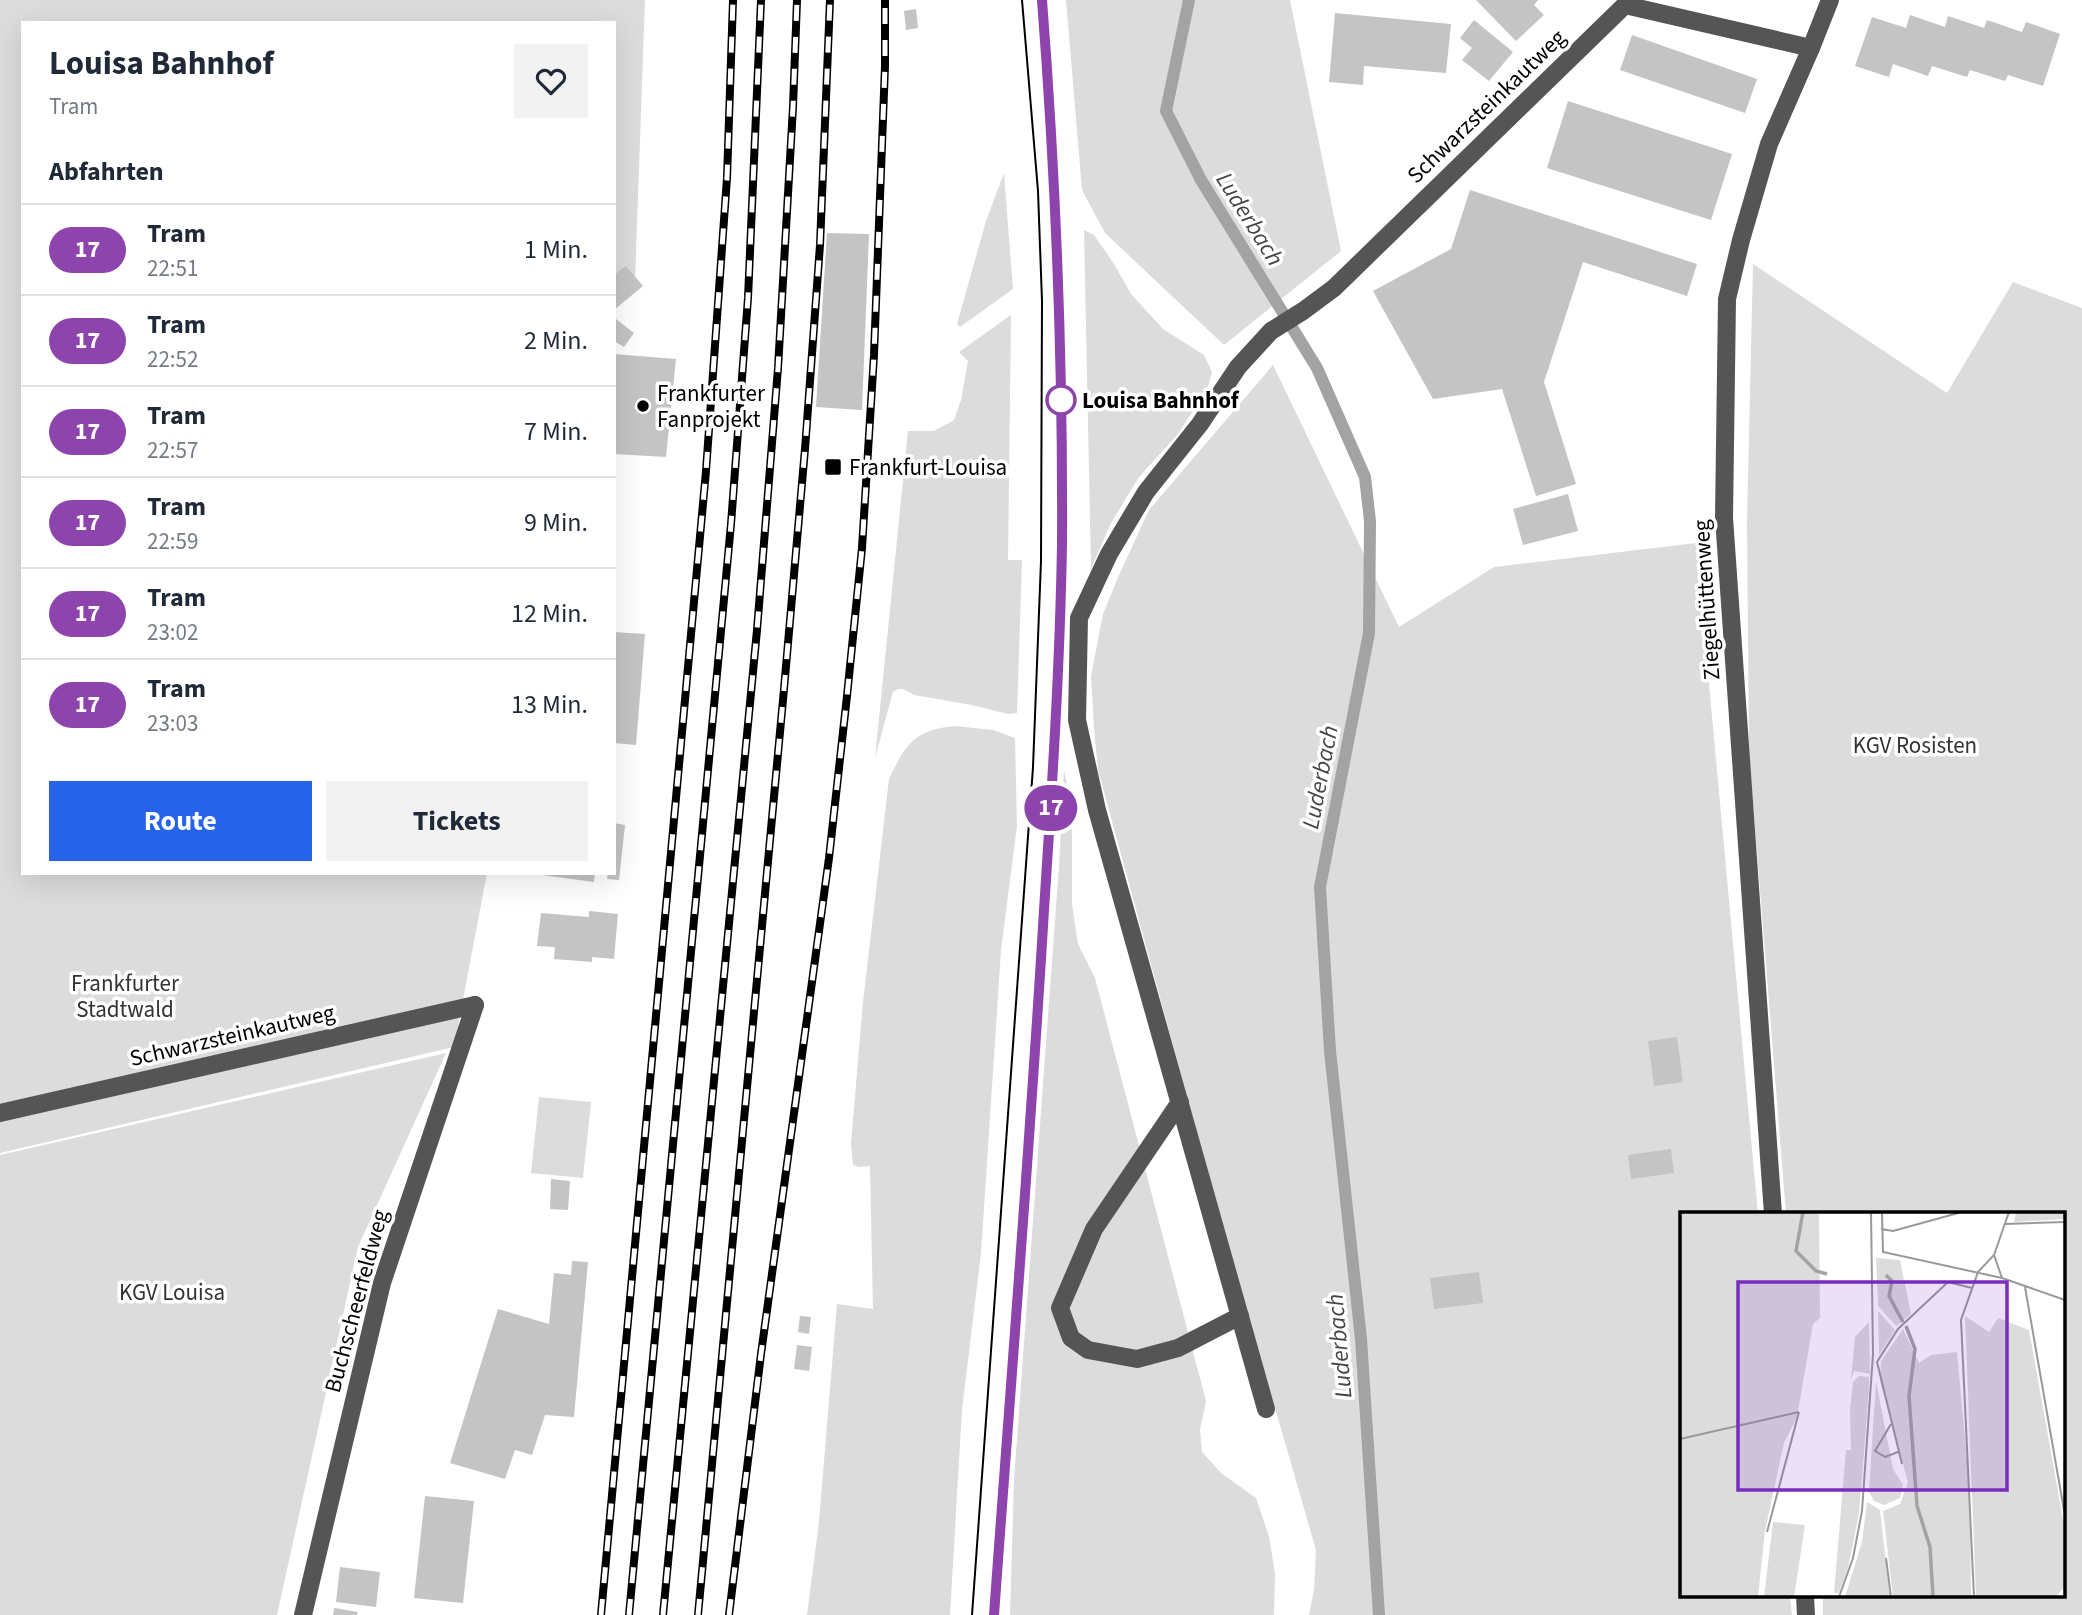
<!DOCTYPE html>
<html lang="de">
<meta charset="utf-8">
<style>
body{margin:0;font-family:"Source Sans 3",sans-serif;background:#f2f2f3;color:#1f2937;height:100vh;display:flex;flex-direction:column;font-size:26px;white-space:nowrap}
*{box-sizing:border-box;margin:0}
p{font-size:23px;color:#747a83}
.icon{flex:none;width:38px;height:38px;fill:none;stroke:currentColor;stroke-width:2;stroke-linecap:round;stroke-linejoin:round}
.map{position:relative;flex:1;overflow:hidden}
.sheet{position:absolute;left:21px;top:21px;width:595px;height:854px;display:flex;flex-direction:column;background:#fff;border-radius:0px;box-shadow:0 7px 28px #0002}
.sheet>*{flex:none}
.badge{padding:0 14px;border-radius:23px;font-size:24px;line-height:46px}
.map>.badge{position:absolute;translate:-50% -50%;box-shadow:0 0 0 4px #fff}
h2{padding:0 28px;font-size:26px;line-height:63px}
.round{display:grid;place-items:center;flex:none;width:74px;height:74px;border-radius:0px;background:#f2f2f3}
.overview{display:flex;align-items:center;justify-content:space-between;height:119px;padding:0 28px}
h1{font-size:33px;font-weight:700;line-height:52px}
.action{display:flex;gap:14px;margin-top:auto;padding:14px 28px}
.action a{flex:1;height:80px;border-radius:0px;background:#2563eb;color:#fff;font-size:28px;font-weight:700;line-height:80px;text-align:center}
.action a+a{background:#f2f2f3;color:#1f2937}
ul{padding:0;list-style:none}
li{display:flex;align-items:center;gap:21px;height:91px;padding:0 28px;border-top:2px solid #e0e1e3}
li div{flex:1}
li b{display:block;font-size:26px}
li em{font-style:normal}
li .badge{min-width:77px;font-weight:700;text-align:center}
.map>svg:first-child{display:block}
</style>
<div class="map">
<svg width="2082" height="1615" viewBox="0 0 2082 1615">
<rect width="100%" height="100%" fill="#fff"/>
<g fill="#dcdcdc">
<polygon points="0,0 645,0 635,280 614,298 614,23 23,23 23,873 487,873 454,1047 0,1153"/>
<polygon points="1066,0 1290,0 1341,251 1224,345 1105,233 1082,190"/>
<polygon points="1004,173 1013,289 960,327 957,324 986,221"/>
<polygon points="1084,230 1094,235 1114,264 1131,294 1163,329 1204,355 1212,372 1207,390 1178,434 1139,477 1111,523 1091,569"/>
<polygon points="1753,264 1947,393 2013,282 2082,308 2082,1615 1823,1615 1823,1596 2063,1596 2063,1214 1786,1214 1749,753 1747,522"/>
<polygon points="1011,315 1008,560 1022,560 1017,713 1008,714 972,705 914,695 903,689 898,689 893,692 875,758 908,431 934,431 954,420 961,400 968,361 959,352"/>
<polygon points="1273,365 1399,627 1494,567 1696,543 1758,1214 1681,1214 1681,1596 1790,1596 1792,1615 1309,1615 1314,1589 1316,1550 1216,1203 1098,770 1094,729 1091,676 1103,614 1119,575 1149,510"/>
<path d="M 955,726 L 993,730 L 1015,738 L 1017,826 L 1001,950 L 981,1253 L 962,1410 L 950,1615 L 807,1615 L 819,1522 L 837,1304 L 873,1309 L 870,1166 L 859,1167 L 853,1165 L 851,1143 L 863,1002 L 889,779 C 906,744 914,730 955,726 Z"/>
<polygon points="1064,770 1072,809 1072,904 1078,944 1095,978 1206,1401 1200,1430 1202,1452 1221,1473 1256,1498 1269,1536 1275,1574 1274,1615 1010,1615 1014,1480 1059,866"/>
<polygon points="446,1053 358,1247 277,1615 0,1615 0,1155"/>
<polygon points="539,1097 591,1102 583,1178 531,1173"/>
</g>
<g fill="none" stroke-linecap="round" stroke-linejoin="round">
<polyline stroke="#a3a3a3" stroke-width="12" points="1189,0 1166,111 1201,180 1317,368 1365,477 1370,521 1369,633 1320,887 1330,1051 1361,1339 1379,1615"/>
</g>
<g fill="#c4c4c4">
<polygon points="1476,0 1538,0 1534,5 1544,15 1516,41"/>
<polygon points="916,9 918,28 906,30 904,11"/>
<polygon points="1335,13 1451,24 1446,73 1364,66 1363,85 1329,82"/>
<polygon points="1910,15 1945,27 1948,16 1984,28 1987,20 2022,32 2026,22 2060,34 2043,86 2008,75 2005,81 1970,70 1967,77 1932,66 1928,76 1893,64 1889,77 1855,66 1872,17 1906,28"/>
<polygon points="1474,20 1513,52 1489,81 1462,60 1472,48 1460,38"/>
<polygon points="1632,35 1757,79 1745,113 1620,70"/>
<polygon points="1568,101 1732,154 1711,220 1547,168"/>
<polygon points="1470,190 1697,264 1687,296 1583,262 1544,382 1576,484 1536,496 1502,389 1433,399 1373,291 1451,249"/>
<polygon points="827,233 869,234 862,410 816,407"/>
<polygon points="626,266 643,286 614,310 614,275"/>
<polygon points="616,319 634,333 624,347 614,341"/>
<polygon points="614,354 676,359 666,457 614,454"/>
<polygon points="1568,494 1578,531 1523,545 1513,509"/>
<polygon points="614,632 645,634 636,745 614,743"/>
<polygon points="614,823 625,825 619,880 607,879 608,873 614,873"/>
<polygon points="542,873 595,873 594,882 542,875"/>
<polygon points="589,911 618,914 614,959 592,957 592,962 554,959 555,947 537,946 541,913 589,917"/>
<polygon points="1677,1037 1683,1082 1654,1086 1648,1041"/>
<polygon points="1671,1149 1674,1173 1631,1179 1628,1155"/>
<polygon points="551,1179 570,1181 568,1210 550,1209"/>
<polygon points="572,1261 588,1262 574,1417 545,1415 532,1455 515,1450 505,1479 450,1463 498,1309 549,1324 554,1273 571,1275"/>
<polygon points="1479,1272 1483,1303 1434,1309 1430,1278"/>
<polygon points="800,1316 811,1317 809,1334 798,1332"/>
<polygon points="797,1345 812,1347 809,1371 794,1369"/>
<polygon points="425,1496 474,1501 463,1603 414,1598"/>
<polygon points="340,1567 380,1572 376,1607 336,1602"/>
<polygon points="334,1608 358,1612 357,1615 333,1615"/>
</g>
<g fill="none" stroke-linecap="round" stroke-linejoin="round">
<g stroke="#555" stroke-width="18">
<polyline points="1180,1102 1094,1229 1060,1308 1071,1338 1088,1350 1137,1359 1178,1348 1240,1316"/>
<polyline points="0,1113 475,1005"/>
<polyline points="1773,1214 1724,518 1727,299 1741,240 1769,144 1811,48 1830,0"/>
<polyline points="1266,1409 1097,810 1077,720 1079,618 1109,554 1146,492 1200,424 1238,367 1271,331 1303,311 1334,288 1625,5 1811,48"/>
<polyline points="1805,1596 1806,1615"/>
<polyline points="303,1615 382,1283 475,1005"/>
</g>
<g stroke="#000" stroke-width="2">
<polyline points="972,1615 1033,767 1041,561 1042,301 1038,191 1022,0"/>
<path d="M 994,1615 C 1010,1385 1029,1156 1043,926 C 1051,799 1060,672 1062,544 C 1064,362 1055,181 1042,0"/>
</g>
<g stroke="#000" stroke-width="8">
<g id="rail">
<polyline points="601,1615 706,471 727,178 733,0"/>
<polyline points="629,1615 731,524 748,298 761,0"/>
<polyline points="663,1615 757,630 778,368 793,107 797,0"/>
<polyline points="698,1615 784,689 805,449 820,245 830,0"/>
<polyline points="729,1615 761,1354 829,858 847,696 862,548 874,355 885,66 885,0"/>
</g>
</g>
<use href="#rail" stroke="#fff" stroke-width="5" stroke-dasharray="16" stroke-linecap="butt"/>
</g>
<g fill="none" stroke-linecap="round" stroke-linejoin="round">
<g stroke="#fff" stroke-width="16">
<path id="line" d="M 994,1615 C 1011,1380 1030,1145 1044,910 C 1052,788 1060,666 1062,544 C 1063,363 1056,181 1042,0"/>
</g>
<use href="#line" stroke="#8e44ad" stroke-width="10"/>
</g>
<circle fill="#fff" stroke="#8e44ad" stroke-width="3.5" cx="1061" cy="400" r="14"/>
<g fill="#000" stroke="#fff" stroke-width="2.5">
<circle cx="643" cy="406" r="7"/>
<rect x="824" y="458" width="18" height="18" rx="3.5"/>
</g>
<g text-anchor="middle" stroke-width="7" stroke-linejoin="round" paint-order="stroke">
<g font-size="23" fill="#000" stroke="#fff">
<text transform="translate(1486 106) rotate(-44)" y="8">Schwarzsteinkautweg</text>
<text transform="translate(1706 600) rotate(-94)" y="8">Ziegelhüttenweg</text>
<text transform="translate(232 1035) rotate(-13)" y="8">Schwarzsteinkautweg</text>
<text transform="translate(356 1301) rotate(-75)" y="8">Buchscheerfeldweg</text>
</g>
<g font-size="23" fill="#000" stroke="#fff" text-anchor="start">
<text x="657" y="401">Frankfurter<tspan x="657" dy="26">Fanprojekt</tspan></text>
<text x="849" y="475">Frankfurt-Louisa</text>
</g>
<g font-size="23" font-weight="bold" fill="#000" stroke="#fff" text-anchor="start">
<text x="1082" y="408">Louisa Bahnhof</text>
</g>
<g font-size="23" fill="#333" stroke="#fff">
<text x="1915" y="753">KGV Rosisten</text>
<text x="125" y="991">Frankfurter<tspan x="125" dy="26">Stadtwald</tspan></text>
<text x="172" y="1300">KGV Louisa</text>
</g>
<g font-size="24" font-style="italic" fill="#444" stroke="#fff">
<text transform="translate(1250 219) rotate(58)" y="8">Luderbach</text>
<text transform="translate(1320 777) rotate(-79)" y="8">Luderbach</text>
<text transform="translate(1339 1346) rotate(-95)" y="8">Luderbach</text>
</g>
</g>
<g transform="translate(1680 1212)">
<rect width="385" height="385" fill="#fff"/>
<path d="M 0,0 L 139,0 L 140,106 L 133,112 L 117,205 L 104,231 L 85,319 L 78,385 L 0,385 ZM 336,0 L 385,0 L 385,7 L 334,10 ZM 196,46 L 220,48 L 231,102 L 216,114 L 198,94 ZM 198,99 L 215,118 L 199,143 L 199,140 ZM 285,104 L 309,120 L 318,106 L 349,118 L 385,318 L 385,375 L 375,385 L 296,385 ZM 189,110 L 190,162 L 174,159 L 171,168 L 175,125 ZM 223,117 L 239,151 L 251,143 L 277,140 L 290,282 L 291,385 L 213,385 L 203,299 L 220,292 L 228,270 L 200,169 L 201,149 ZM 179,164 L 189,165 L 189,176 L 179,302 L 168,356 L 159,381 L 154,381 L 166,238 L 171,238 L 170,199 L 173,170 ZM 196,169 L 213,257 L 223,273 L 220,286 L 204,293 L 194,289 L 189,280 ZM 187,290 L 200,298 L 210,385 L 165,385 L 182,330 ZM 93,310 L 125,313 L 114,385 L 84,385 Z" fill="#dcdcdc"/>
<path fill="none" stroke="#a3a3a3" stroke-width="3.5" d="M 123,0 L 116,39 L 136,59 L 147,62M 206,63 L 212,69 L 209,84 L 223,110M 226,114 L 235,137 L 229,184 L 237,294 L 250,335 L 253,385"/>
<path fill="none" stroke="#999" stroke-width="2" d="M 202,0 L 203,40 L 322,66 L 385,88M 325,12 L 385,10M 201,17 L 213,19 L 282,0M 314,43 L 322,66M 345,75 L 385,304M 211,212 L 195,239 L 205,245 L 218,240M 0,227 L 119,200M 222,252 L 197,150 L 218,117 L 268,70 L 292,76M 87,320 L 119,200M 206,346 L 211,385M 159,385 L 173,346 L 182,299 L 193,142 L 191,0M 294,385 L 281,108 L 298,60 L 314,43 L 329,0"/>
<path fill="#7b2cbf" fill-opacity="0.15" stroke="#7b2cbf" stroke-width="3.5" d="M 58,70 L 327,70 L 327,278 L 58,278 Z"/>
<rect width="385" height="385" fill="none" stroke="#000" stroke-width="3.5"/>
</g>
</svg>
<b class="badge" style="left:1051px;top:808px;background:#8e44ad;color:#fff">17</b>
<section class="sheet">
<div class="overview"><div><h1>Louisa Bahnhof</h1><p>Tram</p></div><a class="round"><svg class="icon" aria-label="heart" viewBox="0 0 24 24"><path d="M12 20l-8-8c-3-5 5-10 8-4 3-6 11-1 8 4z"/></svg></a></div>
<h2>Abfahrten</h2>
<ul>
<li><span class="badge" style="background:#8e44ad;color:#fff">17</span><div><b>Tram</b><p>22:51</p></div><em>1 Min.</em></li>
<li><span class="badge" style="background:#8e44ad;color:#fff">17</span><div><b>Tram</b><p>22:52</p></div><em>2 Min.</em></li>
<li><span class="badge" style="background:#8e44ad;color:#fff">17</span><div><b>Tram</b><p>22:57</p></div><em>7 Min.</em></li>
<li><span class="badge" style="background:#8e44ad;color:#fff">17</span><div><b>Tram</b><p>22:59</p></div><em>9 Min.</em></li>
<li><span class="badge" style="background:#8e44ad;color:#fff">17</span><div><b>Tram</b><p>23:02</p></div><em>12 Min.</em></li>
<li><span class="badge" style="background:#8e44ad;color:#fff">17</span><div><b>Tram</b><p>23:03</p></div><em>13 Min.</em></li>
</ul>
<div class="action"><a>Route</a><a>Tickets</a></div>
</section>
</div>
